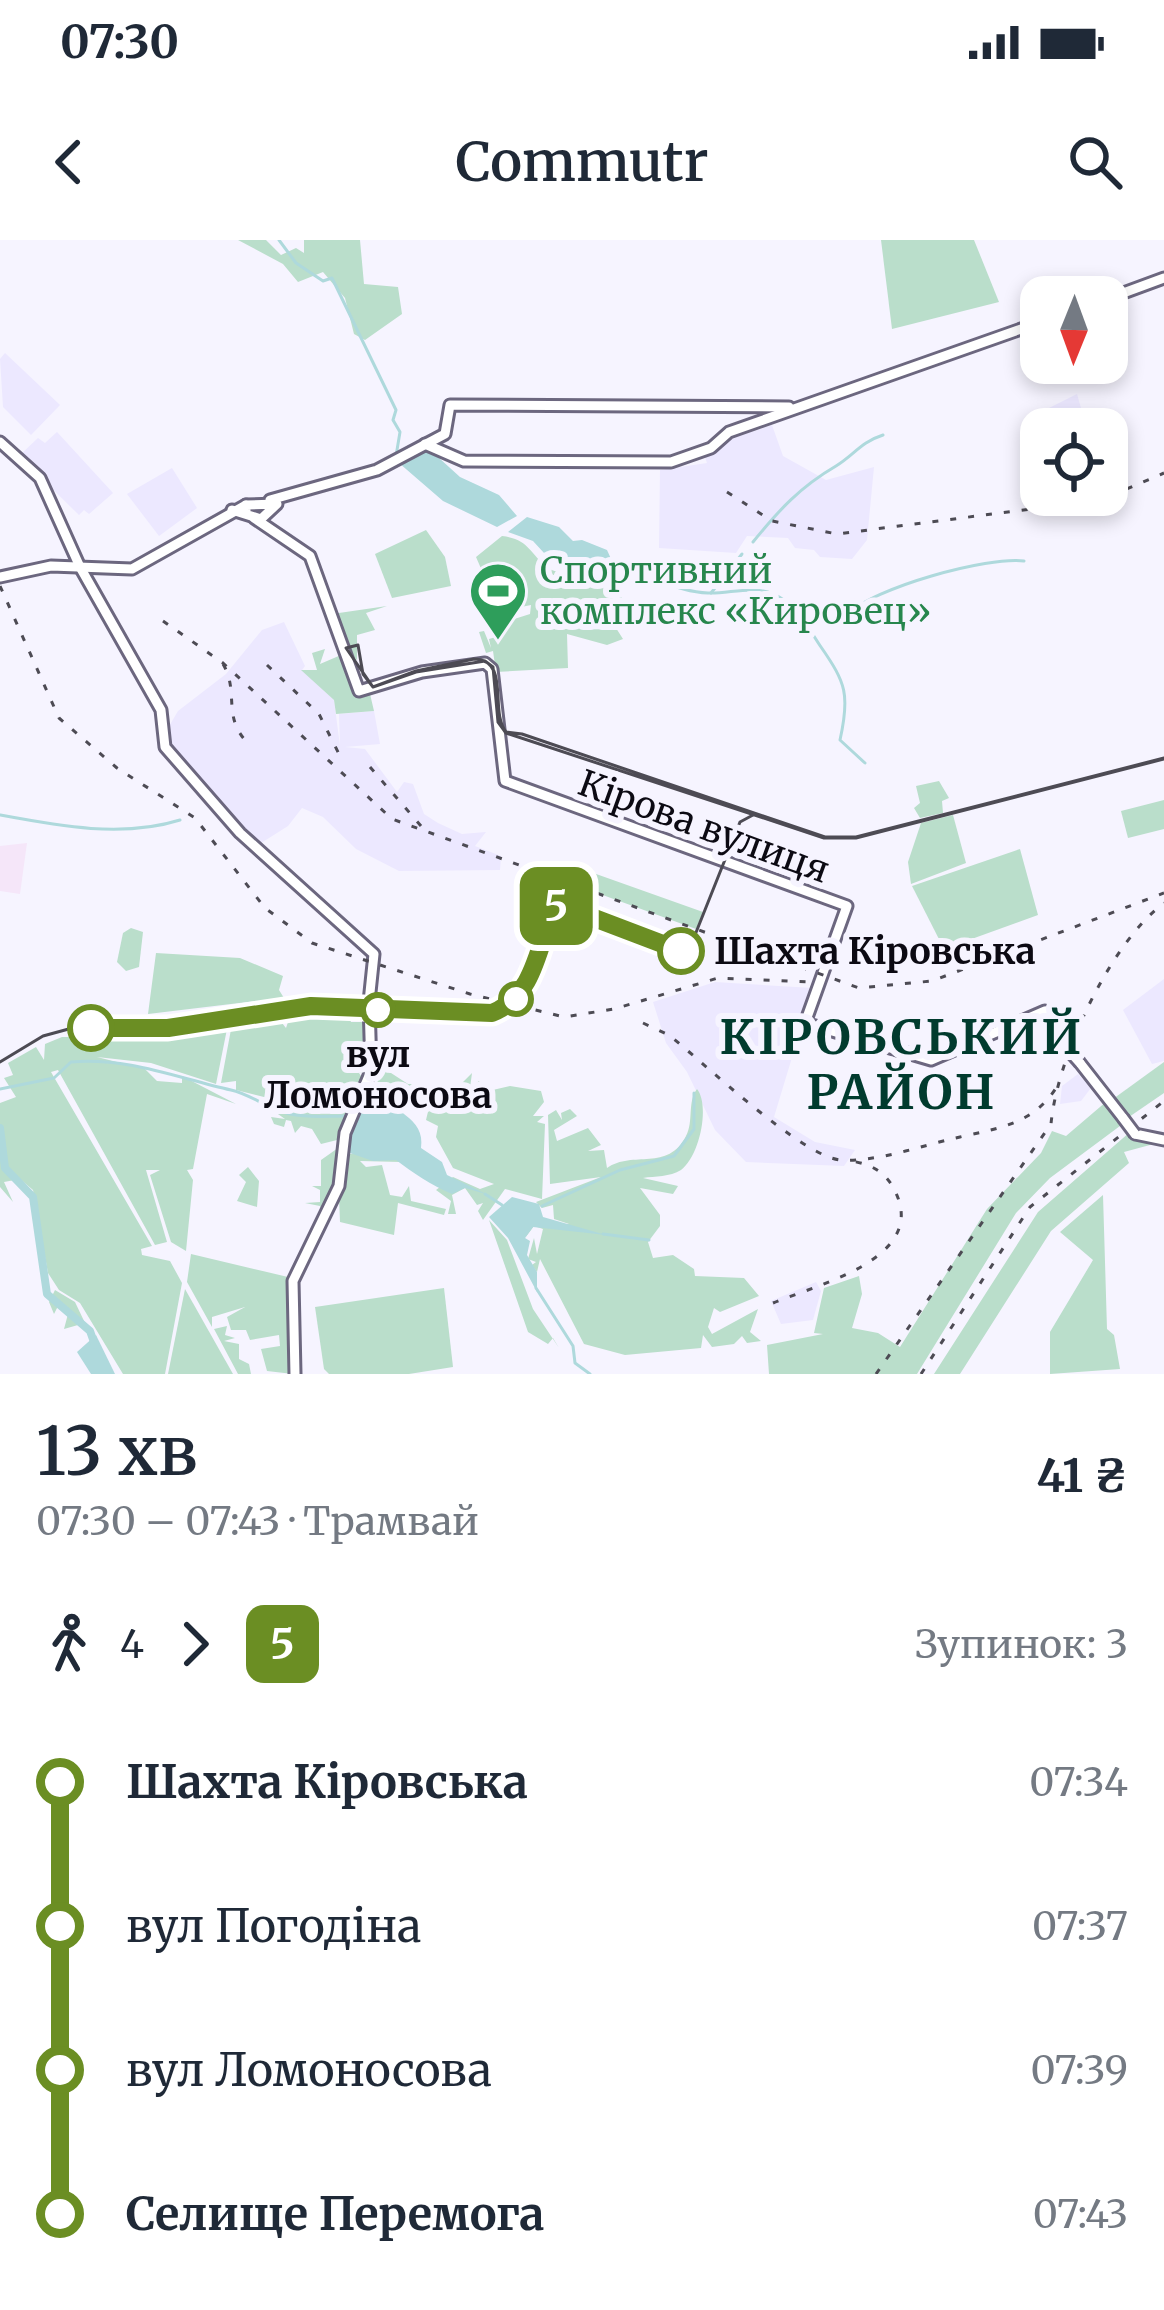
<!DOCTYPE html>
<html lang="uk">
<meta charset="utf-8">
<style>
body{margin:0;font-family:Merriweather,serif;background:#f2f2f3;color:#1f2937;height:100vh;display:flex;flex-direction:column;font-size:45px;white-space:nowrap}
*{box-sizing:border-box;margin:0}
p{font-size:39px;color:#747a83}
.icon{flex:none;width:66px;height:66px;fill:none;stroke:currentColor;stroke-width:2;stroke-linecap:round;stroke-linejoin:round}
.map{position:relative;height:1134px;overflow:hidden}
.sheet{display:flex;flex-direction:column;background:#fff;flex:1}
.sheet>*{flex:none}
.badge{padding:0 24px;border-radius:18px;font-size:42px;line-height:78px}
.needle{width:78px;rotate:181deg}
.buttons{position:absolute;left:1020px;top:36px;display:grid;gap:24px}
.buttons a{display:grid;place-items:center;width:108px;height:108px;border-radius:24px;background:#fff;box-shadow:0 6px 18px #0003;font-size:60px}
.map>.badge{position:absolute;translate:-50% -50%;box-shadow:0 0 0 6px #fff}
.legs{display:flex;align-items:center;gap:18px;height:132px;padding:0 36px;font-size:39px}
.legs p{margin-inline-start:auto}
.overview{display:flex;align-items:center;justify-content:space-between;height:204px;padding:0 36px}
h1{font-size:66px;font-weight:600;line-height:90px}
ul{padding:0 36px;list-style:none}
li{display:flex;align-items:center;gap:42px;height:144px;font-size:45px}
li i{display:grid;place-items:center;width:18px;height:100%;margin:0 15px;background:currentColor}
li i::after{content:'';width:30px;height:30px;margin:-15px;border:9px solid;border-radius:50%;background:#fff}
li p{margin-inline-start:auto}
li:first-child i{background:linear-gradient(#0000 50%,currentColor 0)}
li:last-child i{background:linear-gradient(currentColor 50%,#0000 0)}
.status{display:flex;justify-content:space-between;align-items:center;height:84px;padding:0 60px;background:#fff;direction:ltr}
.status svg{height:33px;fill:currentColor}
header{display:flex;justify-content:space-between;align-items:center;height:156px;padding:0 36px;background:#fff;font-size:54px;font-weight:600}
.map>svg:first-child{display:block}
</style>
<div class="status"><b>07:30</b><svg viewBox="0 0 49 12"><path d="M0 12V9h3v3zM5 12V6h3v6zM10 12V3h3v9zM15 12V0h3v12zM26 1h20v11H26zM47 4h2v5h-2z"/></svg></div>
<header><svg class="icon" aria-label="back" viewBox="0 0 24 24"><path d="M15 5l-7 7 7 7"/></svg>Commutr<svg class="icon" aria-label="search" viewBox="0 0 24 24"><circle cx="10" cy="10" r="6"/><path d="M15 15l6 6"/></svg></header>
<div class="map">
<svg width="1164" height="1134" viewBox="0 0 1164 1134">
<rect width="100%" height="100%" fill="#f6f4ff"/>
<g fill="#ece8ff">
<polygon points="5,113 60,165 31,195 3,167 0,119"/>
<polygon points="1077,154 1087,189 1044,189 1043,171"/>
<polygon points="772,185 783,216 826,240 874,227 867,300 852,319 820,317 814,310 795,308 788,298 747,296 736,313 659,308 660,230 707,223 705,217 733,198"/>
<polygon points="57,192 113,253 89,274 84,270 79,275 19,216 38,198 45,203"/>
<polygon points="172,228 197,268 159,296 127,254"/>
<polygon points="284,382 305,426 302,430 334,460 340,506 339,474 374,471 380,504 345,507 365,509 397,552 404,542 413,544 424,574 438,583 462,594 486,592 475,606 501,616 500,630 399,631 356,609 323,577 302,568 288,586 258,605 240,589 165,503 165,493 178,471 226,434 262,390"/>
<polygon points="1164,739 1164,821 1152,824 1123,770"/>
<polygon points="715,742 813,748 774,877 815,902 855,910 844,926 746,922 715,890 687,832 666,803 653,762"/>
<polygon points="1078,834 1091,848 1081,861 1060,864 1062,846"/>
<polygon points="816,1042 821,1051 813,1080 781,1084 771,1061"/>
</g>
<polygon fill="#f5e6f9" points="27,603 20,654 0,651 0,606"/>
<g fill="#badecb">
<polygon points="238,0 266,0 281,15 296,8 304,13 304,0 360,0 364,44 398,47 402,74 365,100 354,94 345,58 323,32 298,42 283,24"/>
<polygon points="881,0 974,0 999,62 892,89"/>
<polygon points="426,290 445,317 451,346 392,358 375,314"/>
<path d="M 502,296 C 529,299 529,313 548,328 C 555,334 605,341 623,350 L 616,388 L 623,399 L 607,405 L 567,394 L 568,428 L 496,432 L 493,411 L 486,413 L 479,392 L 484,391 L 491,408 L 489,399 L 499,396 L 496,385 L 530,374 L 531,365 L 521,367 C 510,349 491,350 477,353 L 474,345 L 486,340 L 476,317 Z"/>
<polygon points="387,366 366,373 375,390 357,395 357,420 348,413 332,374"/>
<polygon points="325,409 320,424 341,415 360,454 370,454 374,471 336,474 334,460 301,430 317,430 312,413"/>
<polygon points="939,541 949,558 942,561 943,573 920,578 914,568 920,563 916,546"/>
<polygon points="1164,560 1164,589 1128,598 1121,571"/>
<polygon points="953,575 966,623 911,644 908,622 921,583"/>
<polygon points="1020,609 1038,675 944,709 912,646"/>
<polygon points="568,624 703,672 696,689 556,638 561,626"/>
<polygon points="131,688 143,692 139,727 126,731 117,722 123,693"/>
<polygon points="156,713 240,718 283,736 279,750 284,758 272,759 274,767 281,766 205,780 256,769 257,761 148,774"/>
<path d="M 314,769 L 347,769 L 351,782 L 367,782 L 367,833 L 359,833 L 365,842 L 343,853 L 343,844 L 331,857 L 298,869 L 341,867 L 357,853 C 339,893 343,934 323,974 L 320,966 L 305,963 L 320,962 L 320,950 L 312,946 L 321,946 L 321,920 L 338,908 L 337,900 L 321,904 L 312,889 L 301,886 L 295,893 L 291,881 L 286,880 L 284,887 L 274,884 L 271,877 L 285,879 L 268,867 L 280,861 L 236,850 L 236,841 L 221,843 L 232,784 L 278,778 L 286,788 L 290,776 L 275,773 Z"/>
<polygon points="228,784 216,844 151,823 97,817 145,829 157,841 182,843 182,836 236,864 207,854 193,929 187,930 193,940 186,1011 171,1002 150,935 160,930 146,930 167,1002 155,1005 58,830 51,832 152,1006 141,1009 142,1015 170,1021 182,1043 165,1134 123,1134 80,1063 59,1050 48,1033 33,950 20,939 4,942 13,962 0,947 0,863 16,857 4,838 13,835 8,823 36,807 44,820 45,804 62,797 152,797"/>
<polygon points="374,822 408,844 461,844 472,833 470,848 479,841 484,852 510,846 541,851 544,862 533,876 544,876 537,882 545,884 542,959 505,949 483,980 478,971 483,963 477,965 465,948 452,955 456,974 448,974 451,961 436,950 453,937 480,949 494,944 453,928 436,897 438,886 426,880 432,855 425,854 416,863 410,855 390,858 372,834"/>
<polygon points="1164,822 1164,853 1129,877 1113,859"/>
<path d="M 697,849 C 710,865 700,916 681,930 C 670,937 655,936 643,938 L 678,946 L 673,954 L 640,948 L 660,975 L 660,986 L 648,1002 L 653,1018 L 673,1015 L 694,1029 L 695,1036 L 744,1038 L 759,1056 L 720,1072 L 714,1068 L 708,1087 L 712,1094 L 758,1069 L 750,1092 L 761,1101 L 747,1103 L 742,1096 L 734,1104 L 712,1107 L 703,1095 L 701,1108 L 625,1115 L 584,1104 L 540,1019 L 537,1032 L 532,1025 L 536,1022 L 528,1019 L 534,998 L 537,1014 L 543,989 L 534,986 L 525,998 L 530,985 L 569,984 L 554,979 L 553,965 L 542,968 L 536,962 L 601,937 L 550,944 L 548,875 L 556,870 L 562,880 L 561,873 L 570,869 L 577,876 L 554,890 L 557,901 L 588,888 L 601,905 L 588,911 L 604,910 L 607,928 C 633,910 668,932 686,896 C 694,881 687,862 697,849 Z"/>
<polygon points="1107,861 1124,883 1050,938 1016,973 917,1134 769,1134 767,1105 823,1094 814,1093 824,1048 859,1036 862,1054 852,1088 878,1093 900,1107 987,969 1041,913 1052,891 1066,896"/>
<polygon points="1130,892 1161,902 1124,912 1129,923 1051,991 960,1134 934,1134 1038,972"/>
<polygon points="346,908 349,914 392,910 401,922 360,921 366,927 382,925 390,955 402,957 409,946 411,961 446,969 444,975 398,963 394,995 340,982 339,957 328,977"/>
<polygon points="248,927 259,941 257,967 237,961 246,942 239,935"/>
<polygon points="1103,955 1107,1089 1114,1095 1120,1129 1050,1134 1050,1092 1093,1020 1060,992"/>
<polygon points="489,980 507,1000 533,1069 559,1108 553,1098 548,1104 528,1092"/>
<polygon points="191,1014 288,1037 293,1134 267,1131 261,1109 280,1106 279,1095 250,1100 246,1090 231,1090 227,1077 245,1067 212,1077 212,1087 187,1042"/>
<polygon points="444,1048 453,1127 409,1134 329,1134 324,1129 315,1067"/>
<polygon points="185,1049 233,1134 168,1134"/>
<polygon points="55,1050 75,1062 85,1083 64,1089 68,1074 59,1064 54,1074 49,1062"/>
<polygon points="227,1086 225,1095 235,1098 224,1101 239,1104 239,1119 249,1124 251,1134 238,1134 214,1089"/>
</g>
<g fill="#aed9dc">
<polygon points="428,208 460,237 499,255 517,276 497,287 443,261 399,223"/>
<polygon points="527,277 559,287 573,301 582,300 607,310 616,330 613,336 556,326 533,301 508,292"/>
<path d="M 373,849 C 391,871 426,877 421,908 L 442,922 L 447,935 L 486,954 L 465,948 L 452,954 C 431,945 413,933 396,920 L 373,921 L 347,912 L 346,896 L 366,853 Z"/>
<polygon points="512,957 539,964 543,977 606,995 533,987 525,998 530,1001 527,1015 537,1032 537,1052 508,998 489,977"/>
<polygon points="96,1095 115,1134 91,1134 77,1112"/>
</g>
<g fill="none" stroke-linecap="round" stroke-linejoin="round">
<g stroke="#aed9dc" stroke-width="3">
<polyline points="279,0 296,23 323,41 332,38 396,170 393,180 400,192 396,216"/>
<path d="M 753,302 C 779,270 800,247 836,226 C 854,215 861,202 883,195"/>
<path d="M 618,330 C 649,333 676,352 708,353 C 729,354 752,345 773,354 C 798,365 808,388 821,407 C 846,443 850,455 840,500 L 865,523"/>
<polyline points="711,353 742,314"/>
<path d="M 793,368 L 848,375 C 871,348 989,316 1024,321"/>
<path d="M 0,575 C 59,586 123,598 180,580"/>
<path d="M 0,849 L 54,838 L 71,822 C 129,817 177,838 231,850 C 250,854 268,869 290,874 C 308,878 328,876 346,876"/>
<polyline points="485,954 502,965"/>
<polyline points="542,966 620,930 674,916 694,889 694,853"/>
<polyline points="603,994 649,1000"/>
<polyline points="536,1048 573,1106 575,1123 590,1134"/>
</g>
<polyline stroke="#aed9dc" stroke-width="8" points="0,888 5,928 33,957 47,1054 90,1091 95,1105"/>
<g stroke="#6c677f" stroke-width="15">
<g id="secondary">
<polyline points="1107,59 1164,38"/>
<polyline points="0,202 40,238 80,327 161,470 165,507 240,593 374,714 369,762 371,831 345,893 339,946 293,1041 295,1134"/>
<polyline points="425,204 464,221 671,222 711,208 729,192 1041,82"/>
<polyline points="270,260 377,230 445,194 450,165 789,167"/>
<polyline points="232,270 261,279 277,264 246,265 246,273"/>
<polyline points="254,278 310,316 359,451 422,432 485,423 492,429 505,541 847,666 805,783 931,820 1045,771 1064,805"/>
<polyline points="0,337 51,326 132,329 246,265"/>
<polyline points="1080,823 1123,878"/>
<polyline points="1135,894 1164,900"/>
</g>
</g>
<use href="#secondary" stroke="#fff" stroke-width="9"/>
<g stroke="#4d4b54" stroke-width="3">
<path d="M 1164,518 L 856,597 L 825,597 L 522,494 L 506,492 C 489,471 511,420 474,419 L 416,431 L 373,447 L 363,434 L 358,405 L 346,408 L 373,447 L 416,432 L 485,421 L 493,427 L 498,482 L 506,493 L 824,598 L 856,598 L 1164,519"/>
<polyline points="0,822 43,796 76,787 168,787 311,765 492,772 522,751 552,668 560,664 689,710 740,582 753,575"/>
</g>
<g stroke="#4d4b54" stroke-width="3" stroke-dasharray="6 12" stroke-linecap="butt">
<polyline points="727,252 772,281 837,294 1101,260 1164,233"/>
<polyline points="0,346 59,478 117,528 195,578 265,668 312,703 470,754 564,777 614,769 718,738 812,742"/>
<polyline points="163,381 223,423 392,579 859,748 932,741 1164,653"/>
<path d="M 223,424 C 239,451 223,475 245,500"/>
<polyline points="267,425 319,474 342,520"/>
<polyline points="370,527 421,586"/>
<path d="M 643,783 L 669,795 C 704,823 802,917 841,920 C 879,922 923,905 960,897 C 999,888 1033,884 1056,848"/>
<path d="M 773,1063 C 816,1045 929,1019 895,951 C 886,932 871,924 851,921"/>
<path d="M 876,1134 L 1051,884 C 1057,818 1110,703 1164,663"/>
<polyline points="921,1134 1030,967 1164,861"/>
</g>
<g stroke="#6c677f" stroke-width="15" stroke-linecap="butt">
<g id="secondary-bridge">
<polyline points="1064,805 1080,823"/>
<polyline points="1123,878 1135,894"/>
</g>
</g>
<use href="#secondary-bridge" stroke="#fff" stroke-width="9"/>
</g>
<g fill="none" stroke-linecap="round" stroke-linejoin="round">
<g stroke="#fff" stroke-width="27">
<path id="line-1" d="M 91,788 L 168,788 L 311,766 L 492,773 C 534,756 538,708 553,669 L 560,665 L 681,711"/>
</g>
<use href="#line-1" stroke="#6b8e23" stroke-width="18"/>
</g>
<defs>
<g id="stadium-pin" transform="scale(3)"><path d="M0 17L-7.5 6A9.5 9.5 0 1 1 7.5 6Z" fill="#2e9e5b" stroke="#f6f4ff"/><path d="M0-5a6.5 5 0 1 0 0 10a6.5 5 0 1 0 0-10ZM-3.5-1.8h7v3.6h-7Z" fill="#fff"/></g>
</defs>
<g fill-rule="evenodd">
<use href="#stadium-pin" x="498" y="351"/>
</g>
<g fill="#fff" stroke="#6b8e23" stroke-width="6">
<circle cx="681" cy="711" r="21"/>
<circle cx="516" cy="759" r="15"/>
<circle cx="378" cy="770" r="15"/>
<circle cx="91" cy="788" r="21"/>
</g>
<g text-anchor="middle" stroke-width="12" stroke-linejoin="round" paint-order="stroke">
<g font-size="36" fill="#27864d" stroke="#f6f4ff" text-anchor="start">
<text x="540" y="343">Cпортивний<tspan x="540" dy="41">комплекс «Кировец»</tspan></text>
</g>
<g font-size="36" fill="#0c0a13" stroke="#f6f4ff">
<text transform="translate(704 586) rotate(20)" y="13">Кірова вулиця</text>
</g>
<g font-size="36" font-weight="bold" fill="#0c0a13" stroke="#f6f4ff" text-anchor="start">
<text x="714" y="724">Шахта Кіровська</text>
<text x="378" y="827" text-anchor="middle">вул<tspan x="378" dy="41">Ломоносова</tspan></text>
</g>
<g font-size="48" font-weight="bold" letter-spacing="3" fill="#013b2e" stroke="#f6f4ff">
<text x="902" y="814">КІРОВСЬКИЙ<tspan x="902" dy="55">РАЙОН</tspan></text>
</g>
</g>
</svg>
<div class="buttons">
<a><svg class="needle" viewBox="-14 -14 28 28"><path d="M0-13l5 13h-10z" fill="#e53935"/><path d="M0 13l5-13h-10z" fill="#747a83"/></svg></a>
<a><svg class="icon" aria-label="locate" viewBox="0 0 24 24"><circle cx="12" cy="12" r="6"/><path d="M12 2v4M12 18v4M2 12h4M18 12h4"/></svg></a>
</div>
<b class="badge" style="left:556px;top:666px;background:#6b8e23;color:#fff">5</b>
</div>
<section class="sheet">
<div class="overview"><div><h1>13 хв</h1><p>07:30 – 07:43 · Трамвай</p></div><b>41 ₴</b></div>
<div class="legs"><svg class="icon" aria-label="walk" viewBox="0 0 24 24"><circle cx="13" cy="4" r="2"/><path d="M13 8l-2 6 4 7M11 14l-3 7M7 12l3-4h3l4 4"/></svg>4<svg class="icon" aria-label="forward" viewBox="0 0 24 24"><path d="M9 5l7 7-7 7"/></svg><b class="badge" style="background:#6b8e23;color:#fff">5</b><p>Зупинок: 3</p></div>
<ul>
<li><i style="color:#6b8e23"></i><b>Шахта Кіровська</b><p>07:34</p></li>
<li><i style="color:#6b8e23"></i><span>вул Погодіна</span><p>07:37</p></li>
<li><i style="color:#6b8e23"></i><span>вул Ломоносова</span><p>07:39</p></li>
<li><i style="color:#6b8e23"></i><b>Селище Перемога</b><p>07:43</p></li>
</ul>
</section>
